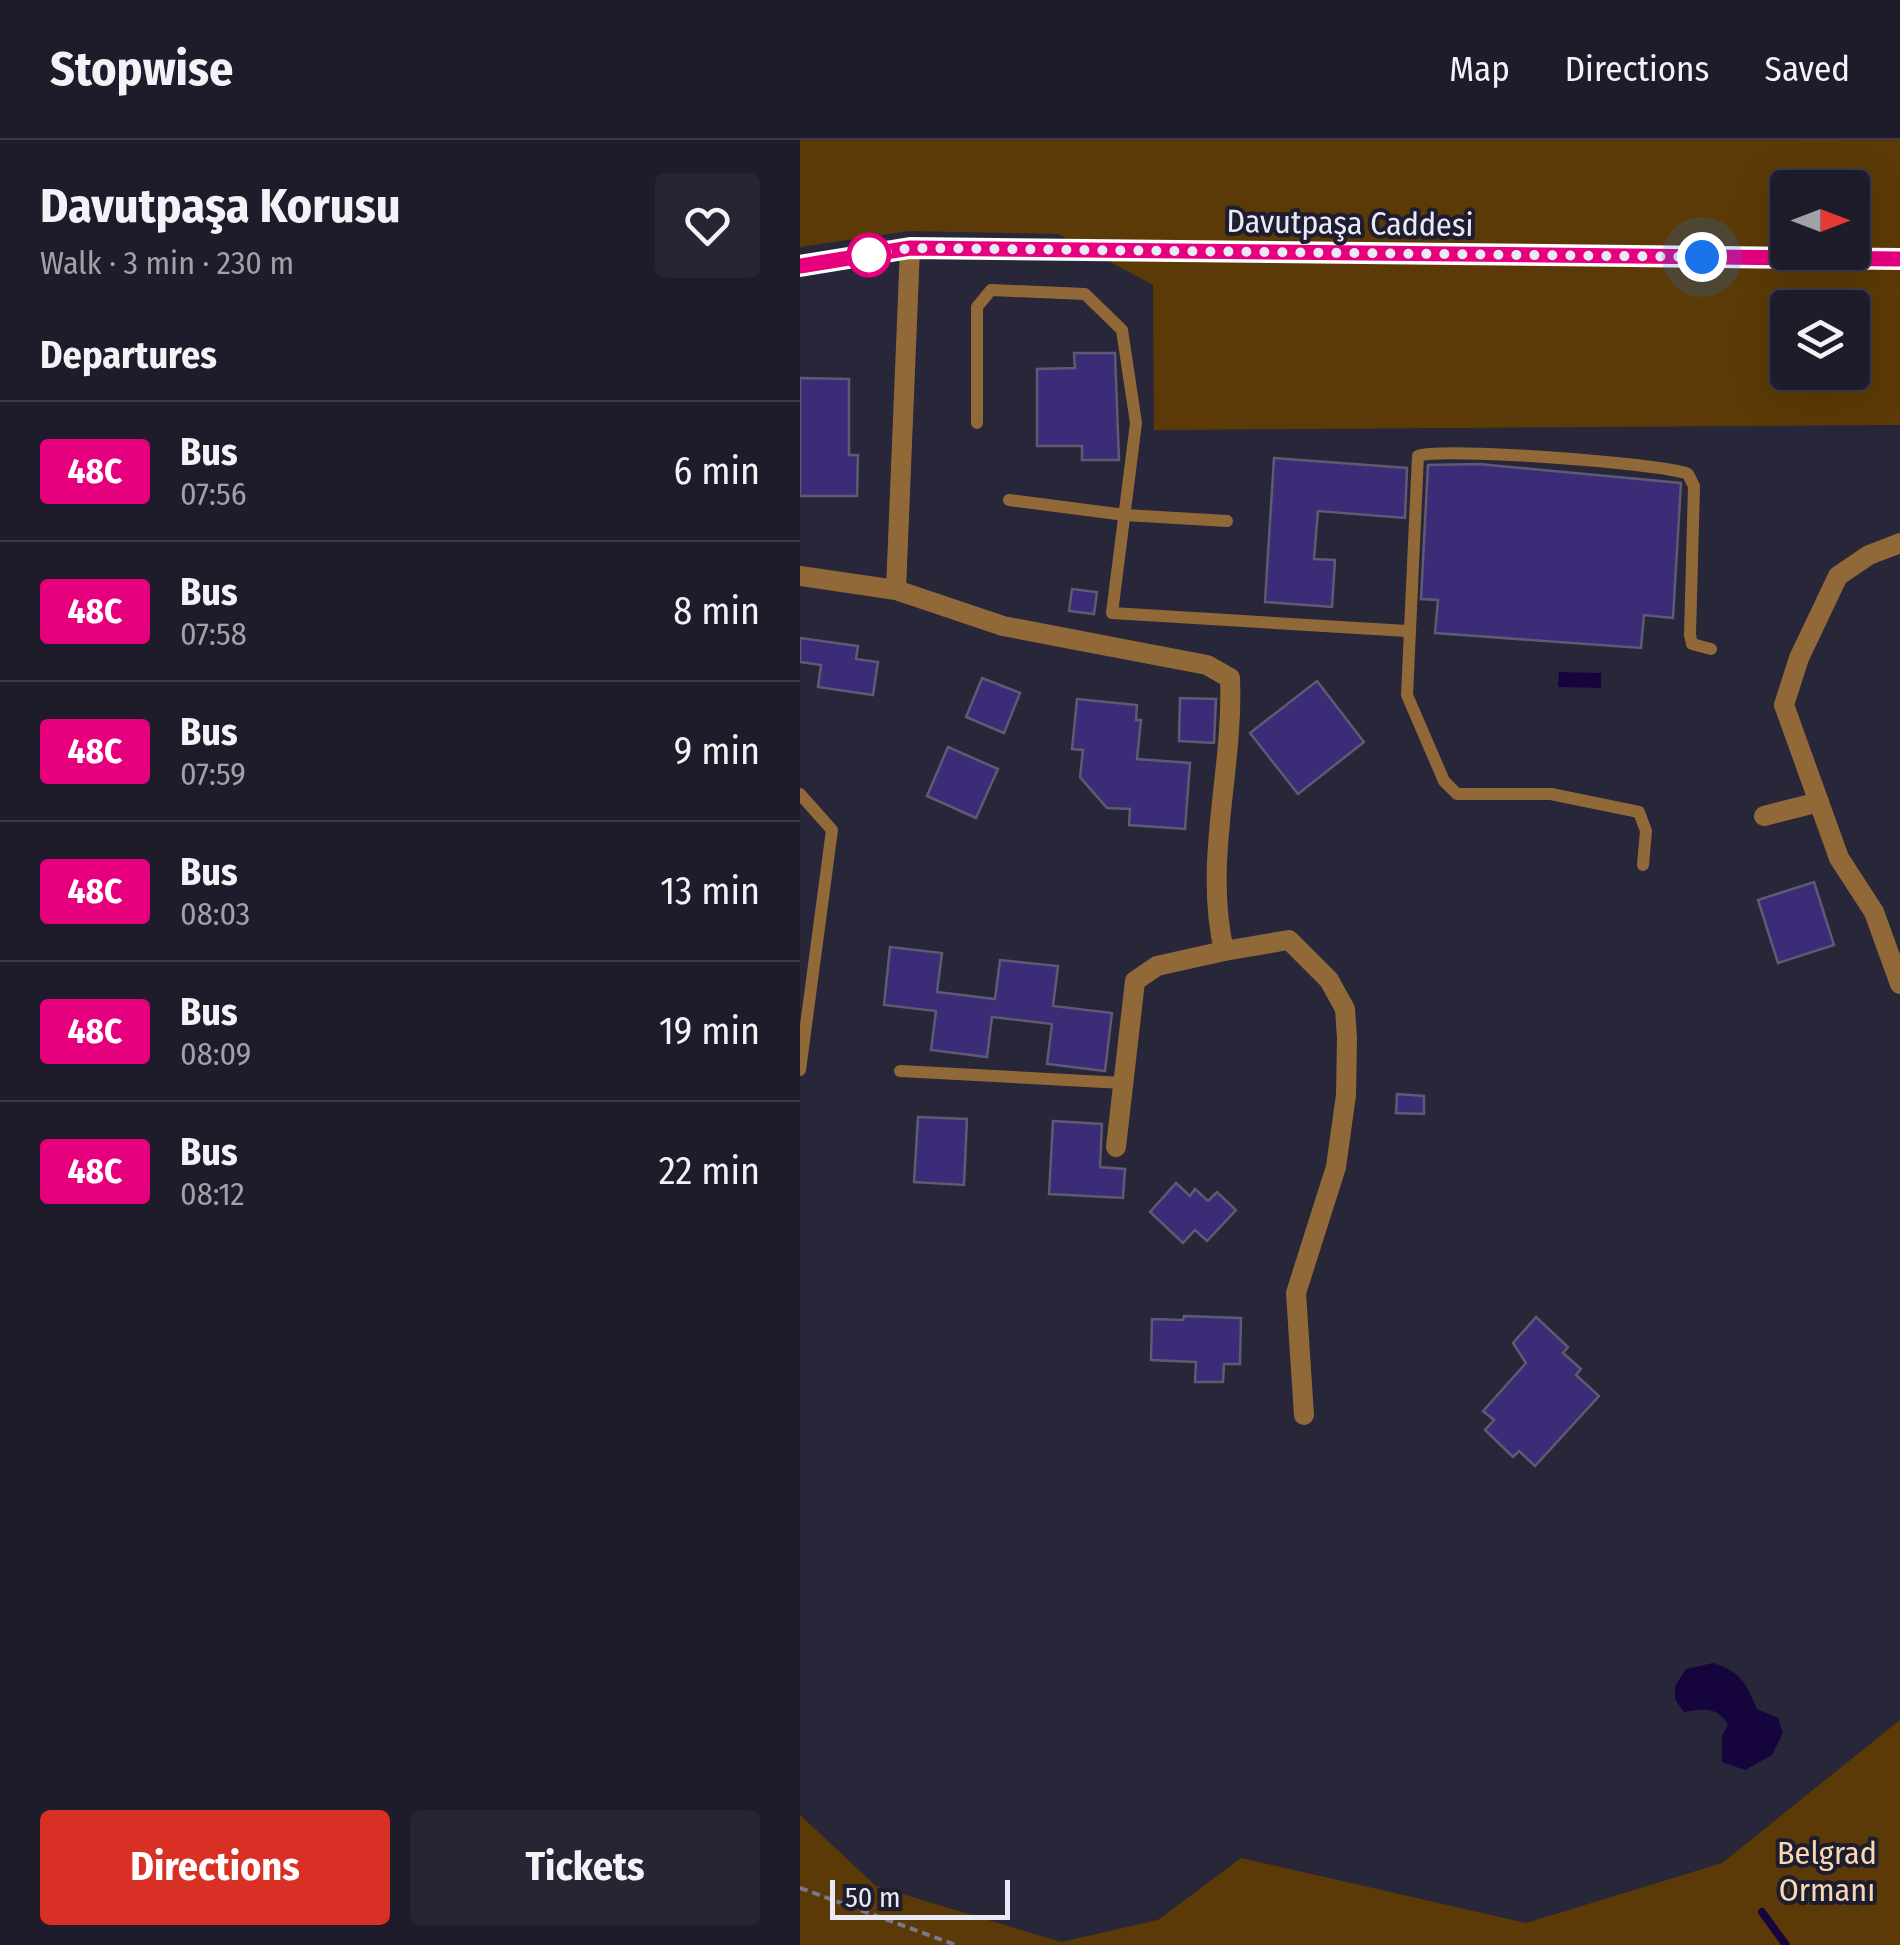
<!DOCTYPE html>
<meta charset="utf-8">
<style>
body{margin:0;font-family:"Fira Sans Condensed",sans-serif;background:#262533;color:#f1f3f6;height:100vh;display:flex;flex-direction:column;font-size:38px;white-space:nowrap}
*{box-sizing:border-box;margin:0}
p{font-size:32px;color:#a1a1a9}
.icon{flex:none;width:55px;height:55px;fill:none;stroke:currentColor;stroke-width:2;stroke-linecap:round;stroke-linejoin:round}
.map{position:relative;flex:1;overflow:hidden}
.sheet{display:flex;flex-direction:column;background:#1e1c2b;width:800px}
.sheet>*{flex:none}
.badge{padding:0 20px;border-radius:8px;font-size:35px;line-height:65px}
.needle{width:65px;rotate:90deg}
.controls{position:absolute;left:970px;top:30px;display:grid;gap:20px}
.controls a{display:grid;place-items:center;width:100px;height:100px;border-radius:10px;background:#1e1c2b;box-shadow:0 10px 40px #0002,0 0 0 2px #3c3a47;font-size:50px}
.scale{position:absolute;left:30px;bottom:25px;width:180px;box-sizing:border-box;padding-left:10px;border:5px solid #eae9f6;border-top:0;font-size:28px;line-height:35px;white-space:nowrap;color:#eae9f6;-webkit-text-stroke:8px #1e1c2f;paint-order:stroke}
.you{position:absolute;width:50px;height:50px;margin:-25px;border:8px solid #fff;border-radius:50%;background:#1a73e8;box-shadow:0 0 0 15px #1a73e833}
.map>.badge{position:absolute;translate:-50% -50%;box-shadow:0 0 0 5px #fff}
h2{padding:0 40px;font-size:38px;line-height:90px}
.round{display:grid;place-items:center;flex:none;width:105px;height:105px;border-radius:10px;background:#262533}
.overview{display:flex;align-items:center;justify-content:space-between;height:170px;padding:0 40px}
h1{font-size:48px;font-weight:700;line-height:75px}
.action{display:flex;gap:20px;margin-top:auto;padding:20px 40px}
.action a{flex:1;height:115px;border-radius:10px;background:#d93025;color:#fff;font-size:40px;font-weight:700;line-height:115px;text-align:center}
.action a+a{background:#262533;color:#f1f3f6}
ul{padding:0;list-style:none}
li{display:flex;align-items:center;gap:30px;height:140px;padding:0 40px;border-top:2px solid #3c3a47}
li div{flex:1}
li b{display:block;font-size:38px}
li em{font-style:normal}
li .badge{min-width:110px;font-weight:700;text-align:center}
header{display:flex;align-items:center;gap:60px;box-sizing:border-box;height:140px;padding:0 50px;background:#1e1c2b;border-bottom:2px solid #3c3a47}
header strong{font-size:48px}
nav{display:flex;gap:55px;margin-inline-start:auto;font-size:35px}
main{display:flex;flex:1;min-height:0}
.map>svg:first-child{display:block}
</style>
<header>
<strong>Stopwise</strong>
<nav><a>Map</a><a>Directions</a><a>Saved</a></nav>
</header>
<main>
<section class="sheet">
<div class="overview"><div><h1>Davutpaşa Korusu</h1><p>Walk · 3 min · 230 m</p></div><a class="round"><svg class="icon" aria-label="heart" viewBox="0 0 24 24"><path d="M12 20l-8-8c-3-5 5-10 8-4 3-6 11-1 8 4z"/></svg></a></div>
<h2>Departures</h2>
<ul>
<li><span class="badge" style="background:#e6007e;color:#fff">48C</span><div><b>Bus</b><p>07:56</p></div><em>6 min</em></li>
<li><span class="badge" style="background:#e6007e;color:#fff">48C</span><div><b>Bus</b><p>07:58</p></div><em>8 min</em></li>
<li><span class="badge" style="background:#e6007e;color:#fff">48C</span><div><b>Bus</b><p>07:59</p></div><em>9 min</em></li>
<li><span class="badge" style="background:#e6007e;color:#fff">48C</span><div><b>Bus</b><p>08:03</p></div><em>13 min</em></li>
<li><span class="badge" style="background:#e6007e;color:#fff">48C</span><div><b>Bus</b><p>08:09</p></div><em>19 min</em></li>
<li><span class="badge" style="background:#e6007e;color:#fff">48C</span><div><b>Bus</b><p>08:12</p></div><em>22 min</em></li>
</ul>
<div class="action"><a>Directions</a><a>Tickets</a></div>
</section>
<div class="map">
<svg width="1100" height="1805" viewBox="0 0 1100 1805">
<rect width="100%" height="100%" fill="#282639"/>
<g fill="#5c3a07" fill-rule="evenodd">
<path d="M 0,0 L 1100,0 L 1100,285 L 354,290 L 353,145 L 258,94 L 109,91 L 0,107 ZM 988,48 L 1052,48 L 1052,112 L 988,112 ZM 988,168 L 1052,168 L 1052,232 L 988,232 Z"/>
<polygon points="1100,1580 1100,1805 0,1805 0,1675 76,1746 261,1802 358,1780 441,1718 726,1783 922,1723"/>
</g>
<g fill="#16053d">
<polygon points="759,532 801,533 801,548 758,547"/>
<path d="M 913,1523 C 940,1531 947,1544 957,1569 L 978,1578 L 983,1593 L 972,1615 L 945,1630 L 922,1622 L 922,1596 L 928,1585 C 918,1566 903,1569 884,1572 L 875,1559 L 875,1546 L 886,1529 Z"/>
</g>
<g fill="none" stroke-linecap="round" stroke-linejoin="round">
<polyline stroke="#16053d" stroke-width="8" points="962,1772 986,1805"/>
</g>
<g fill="#3c2c77" stroke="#5d5b71" stroke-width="2.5">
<polygon points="274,213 315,213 319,320 282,320 282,306 237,306 237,229 275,228"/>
<polygon points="0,238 49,239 49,315 58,315 57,356 0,356"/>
<polygon points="474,318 607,328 605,378 518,371 514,419 535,420 532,467 465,462"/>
<polygon points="679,324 881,343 873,478 844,475 841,508 635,493 638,460 621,459 628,325"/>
<polygon points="272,449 297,452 294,474 269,471"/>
<polygon points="0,498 58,506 56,519 78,522 73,555 18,547 21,525 0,522"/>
<polygon points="182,538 220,553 204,593 166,577"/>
<polygon points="517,541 564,602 498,654 450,593"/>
<polygon points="380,558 416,559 414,603 379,601"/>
<polygon points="277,559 337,565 336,580 341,580 337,619 390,623 385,689 329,685 330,669 307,668 280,637 283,610 272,609"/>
<polygon points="148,607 198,629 176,678 127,656"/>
<polygon points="1014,742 1034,805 978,823 958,760"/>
<polygon points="90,807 142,813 137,852 195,859 200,820 258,826 253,866 312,873 305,931 247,924 252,884 192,877 187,917 131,910 136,871 84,865"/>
<polygon points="597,954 624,956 624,974 596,973"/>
<polygon points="118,977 167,979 164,1045 114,1042"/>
<polygon points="253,981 302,984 300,1027 325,1029 323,1058 249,1054"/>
<polygon points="376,1043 390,1056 395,1049 408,1061 417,1052 436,1070 407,1101 395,1090 383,1103 350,1072"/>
<polygon points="384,1176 441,1178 440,1224 424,1224 423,1242 395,1242 396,1222 351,1220 352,1179 383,1180"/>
<polygon points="736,1177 768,1207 763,1213 781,1229 776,1235 799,1256 735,1326 719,1311 713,1317 685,1290 694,1280 683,1271 726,1223 713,1203"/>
</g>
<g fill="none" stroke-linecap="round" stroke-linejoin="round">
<polyline stroke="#797788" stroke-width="4" stroke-dasharray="8 5" stroke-linecap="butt" points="0,1748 156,1805"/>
<g stroke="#916939" stroke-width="12">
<polyline points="177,283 177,167 191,150 285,154 322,190 336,283 312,473 607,491"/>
<polyline points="209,360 325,375 427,381"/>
<polyline points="0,654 32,690 0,930"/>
<path d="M 843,725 L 846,691 L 839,672 L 751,654 L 657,654 L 644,641 L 607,555 L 618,316 C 641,307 862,323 888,334 L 894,346 L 890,495 L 892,504 L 911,509"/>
<polyline points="100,931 323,943"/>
</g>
<g stroke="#916939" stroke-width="20">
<polyline points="1100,403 1069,415 1038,436 999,518 984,565 1039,718 1074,772 1100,844"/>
<path d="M 0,436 L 96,450 L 203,486 L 407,525 L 430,538 C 434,630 403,719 424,811 L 489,800 L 529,840 L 545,869 L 547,898 L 546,955 L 536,1027 L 496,1153 L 504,1275"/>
<polyline points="96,450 110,108"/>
<polyline points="964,676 1019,662"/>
<polyline points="316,1007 335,841 357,826 424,811"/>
</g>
<polyline stroke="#916939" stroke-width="20" points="0,126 110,108 1100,119"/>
</g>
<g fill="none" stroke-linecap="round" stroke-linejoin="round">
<g stroke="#fff" stroke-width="22">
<polyline id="line" points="0,126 110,108 1100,119"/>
</g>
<use href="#line" stroke="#e6007e" stroke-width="15"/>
<polyline stroke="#eae9f6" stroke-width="10" stroke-dasharray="0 18" points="69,115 110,108 902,117"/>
</g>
<circle fill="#fff" stroke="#e6007e" stroke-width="5" cx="69" cy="115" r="20"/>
<g text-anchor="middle" stroke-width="8" stroke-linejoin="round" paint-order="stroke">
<g font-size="32" fill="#eae9f6" stroke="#1e1c2f">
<text transform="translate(550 83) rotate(1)" y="11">Davutpaşa Caddesi</text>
</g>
<g font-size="32" fill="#fad8b3" stroke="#1e1c2f">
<text x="1027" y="1724">Belgrad<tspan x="1027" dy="37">Ormanı</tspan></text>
</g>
</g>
</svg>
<div class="controls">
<a><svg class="needle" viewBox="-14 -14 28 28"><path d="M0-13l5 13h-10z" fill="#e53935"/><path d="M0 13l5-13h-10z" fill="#a1a1a9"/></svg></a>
<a><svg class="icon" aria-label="layers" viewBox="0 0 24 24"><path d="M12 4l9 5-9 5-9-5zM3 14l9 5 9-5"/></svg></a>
</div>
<div class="scale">50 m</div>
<div class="you" style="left:902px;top:117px"></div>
</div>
</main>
